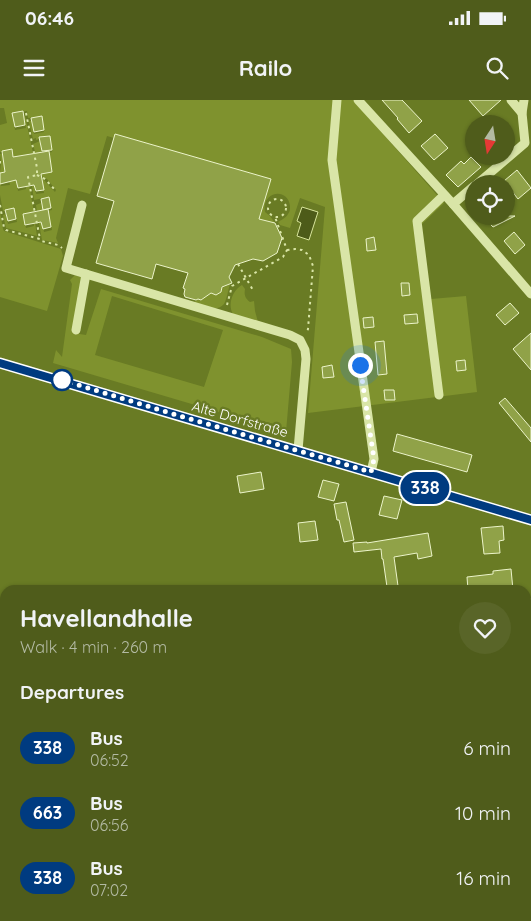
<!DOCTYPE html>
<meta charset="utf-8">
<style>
body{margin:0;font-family:Quicksand,sans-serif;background:#596528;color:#f1f3f6;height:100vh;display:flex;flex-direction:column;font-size:19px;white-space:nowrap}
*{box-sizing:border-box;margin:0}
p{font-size:16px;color:#b3baa3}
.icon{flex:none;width:28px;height:28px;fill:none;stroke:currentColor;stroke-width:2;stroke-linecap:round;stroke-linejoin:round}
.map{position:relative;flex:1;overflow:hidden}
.side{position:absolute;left:0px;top:485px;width:531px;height:336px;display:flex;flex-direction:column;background:#4f5c1b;border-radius:15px 15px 0 0;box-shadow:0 1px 4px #0004}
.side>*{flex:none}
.badge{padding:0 10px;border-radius:16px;font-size:18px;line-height:32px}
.needle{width:32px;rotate:192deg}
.fabs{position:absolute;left:465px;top:15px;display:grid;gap:10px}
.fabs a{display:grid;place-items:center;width:50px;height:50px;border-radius:50%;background:#4f5c1b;box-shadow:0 1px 4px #0004;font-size:25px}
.you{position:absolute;width:25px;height:25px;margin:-12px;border:4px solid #fff;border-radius:50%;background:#1a73e8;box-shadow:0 0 0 8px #1a73e833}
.map>.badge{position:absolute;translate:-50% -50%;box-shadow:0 0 0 2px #fff}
h2{padding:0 20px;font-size:19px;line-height:45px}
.round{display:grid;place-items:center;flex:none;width:52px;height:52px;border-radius:26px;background:#596528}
.overview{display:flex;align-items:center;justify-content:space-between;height:85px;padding:0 20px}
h1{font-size:24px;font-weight:700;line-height:38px}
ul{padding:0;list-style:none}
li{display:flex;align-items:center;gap:15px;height:65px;padding:0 20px}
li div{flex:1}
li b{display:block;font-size:19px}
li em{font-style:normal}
li .badge{min-width:55px;font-weight:700;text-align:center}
.status{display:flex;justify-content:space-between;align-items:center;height:35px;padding:0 25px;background:#4f5c1b;direction:ltr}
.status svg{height:14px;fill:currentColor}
header{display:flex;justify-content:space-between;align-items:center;height:65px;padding:0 20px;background:#4f5c1b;font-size:22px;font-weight:700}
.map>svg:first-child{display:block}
</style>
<div class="status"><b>06:46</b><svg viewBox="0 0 49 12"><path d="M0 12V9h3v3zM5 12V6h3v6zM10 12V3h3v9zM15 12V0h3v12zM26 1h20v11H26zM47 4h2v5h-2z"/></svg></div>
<header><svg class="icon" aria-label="menu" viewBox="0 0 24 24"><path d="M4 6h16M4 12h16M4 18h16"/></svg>Railo<svg class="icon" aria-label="search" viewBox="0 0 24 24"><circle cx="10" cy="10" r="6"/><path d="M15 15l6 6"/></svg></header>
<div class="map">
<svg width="531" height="821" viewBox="0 0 531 821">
<rect width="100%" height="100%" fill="#697b24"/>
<g fill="#7f922e" fill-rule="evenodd">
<path d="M 0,0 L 353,0 L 444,103 L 421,125 L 431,199 L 466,196 L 477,292 L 308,313 L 325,107 L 300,98 L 290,128 L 280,125 L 278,122 C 281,120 286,118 288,114 C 290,112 290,109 290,106 C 288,87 261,91 265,112 L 270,116 L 275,123 L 263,120 L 259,121 L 97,96 L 114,38 L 107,36 L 90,94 L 68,88 L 56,138 L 58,143 L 42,140 L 39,123 L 42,123 L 44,132 L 52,130 L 49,117 L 38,119 L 36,105 L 41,103 L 43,112 L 52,110 L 49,97 L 34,100 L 32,86 L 34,85 L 36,94 L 44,93 L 42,79 L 33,81 L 41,78 L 44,80 L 55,92 L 56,90 L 47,79 L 40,75 L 38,65 L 42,73 L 52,72 L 50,58 L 37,60 L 33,44 L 40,41 L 42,54 L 52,52 L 49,36 L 39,37 L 39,39 L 36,40 L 36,38 L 33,39 L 29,22 L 30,21 L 32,21 L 34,34 L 44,32 L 42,17 L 28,18 L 27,11 L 12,13 L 15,30 L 26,28 L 23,15 L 25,16 L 33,53 L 20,56 L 23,69 L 16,78 L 18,91 L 26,89 L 25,80 L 28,79 L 34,112 L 23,115 L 26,128 L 34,126 L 33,117 L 34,116 L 37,136 L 6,128 L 3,115 L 6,114 L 8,124 L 17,122 L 14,109 L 3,111 L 0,95 L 0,81 L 1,86 L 10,85 L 7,72 L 0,73 L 1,62 L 0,54 L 2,54 L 5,68 L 15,66 L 12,50 L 0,52 L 0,25 L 7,23 L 4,8 L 0,8 Z"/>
<polygon points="0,112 3,129 4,131 61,149 63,156 47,211 0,197"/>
<path d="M 75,175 L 81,177 L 73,233 L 86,235 L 101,189 L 262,237 L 291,249 L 292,262 L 286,332 L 53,263 L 56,250 L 62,257 L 72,184 L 70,180 ZM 112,196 L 223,230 L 204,287 L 95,255 Z"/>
<path d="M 230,184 C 228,190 227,199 224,204 C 217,213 201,206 192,204 L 198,199 L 201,200 L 211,193 L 216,195 L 221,192 L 222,188 Z"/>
<path d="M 242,185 L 245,189 C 244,195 245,198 250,202 L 254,201 L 255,211 L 258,222 L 233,214 C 227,204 233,190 242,185 Z"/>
<polygon points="5,538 5,816 32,816 0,819 0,539"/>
<polygon points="49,816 98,816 98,821 17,821"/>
<polygon points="100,816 468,816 466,821 100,821"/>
</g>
<polygon fill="#4d5b19" stroke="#d8e59c" points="302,107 318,112 309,140 297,136 301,123 297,121"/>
<g fill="#90a248" stroke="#ecf4ca">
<polygon points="382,0 402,0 422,21 409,33 397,19 398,18"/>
<polygon points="469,0 501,0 483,16"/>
<polygon points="23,11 25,25 15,27 12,13"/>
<polygon points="42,16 44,30 34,32 31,18"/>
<polygon points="115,34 271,79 259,119 275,123 282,138 277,153 263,161 253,159 235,165 229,177 232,183 222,187 221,192 216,195 211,193 201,200 198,199 196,200 185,197 184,194 185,189 183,188 188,173 156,164 152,179 96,163 114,101 97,96"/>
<polygon points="435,34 448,48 434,60 421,46"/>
<polygon points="50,36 52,50 42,51 39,37"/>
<polygon points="12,49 13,57 49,51 52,72 41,74 44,90 36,91 34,85 18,88 16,80 0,84 0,73 5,72 2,51"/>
<polygon points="471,57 481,67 458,87 446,75 461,61 464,64"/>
<polygon points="517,70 531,88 518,99 504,81"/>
<polygon points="49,97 51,108 43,110 41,99"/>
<polygon points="14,108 16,119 8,121 5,110"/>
<polygon points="48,109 51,127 43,129 41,122 25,125 23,114"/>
<polygon points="482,116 515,116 493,127"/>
<polygon points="514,132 525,145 515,154 504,141"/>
<polygon points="374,137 376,150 367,151 366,139"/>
<polygon points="401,183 409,183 410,195 402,196"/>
<polygon points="510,203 519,213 505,225 496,215"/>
<polygon points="417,214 418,223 405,224 404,215"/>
<polygon points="373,217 374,227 364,228 363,218"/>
<polygon points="531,233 531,270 513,249"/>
<polygon points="384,241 387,274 378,275 375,242"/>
<polygon points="465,260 466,270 457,271 456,261"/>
<polygon points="332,265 334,277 323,278 322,267"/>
<polygon points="384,290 394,290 395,300 385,300"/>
<polygon points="505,298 531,328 531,342 499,303"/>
<polygon points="397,334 472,355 467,372 393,351"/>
<polygon points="261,372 264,389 240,393 237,376"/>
<polygon points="323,380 339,384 334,401 318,397"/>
<polygon points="384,396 402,400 397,419 379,415"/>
<polygon points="346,402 354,440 344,442 339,420 337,420 334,404"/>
<polygon points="315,421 318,440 300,442 298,423"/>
<polygon points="503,426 504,440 499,441 500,453 484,454 481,428"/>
<polygon points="428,433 432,456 418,459 417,453 394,457 398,486 387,487 383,459 382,459 381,449 354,452 353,443 367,442 367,443"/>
<polygon points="511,469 513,490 468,490 467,477 493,474 493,471"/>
</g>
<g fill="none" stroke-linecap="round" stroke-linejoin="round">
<g stroke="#d9e5a7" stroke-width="2" stroke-dasharray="2.5 4" stroke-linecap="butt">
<polyline points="26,13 37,68 37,75 28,77 40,139"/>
<polyline points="0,61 0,65"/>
<polyline points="37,75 45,79 56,91"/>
<circle cx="277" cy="108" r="9"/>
<polyline points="0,105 4,128 6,130 40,139 41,141 58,145 62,148"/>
<polyline points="287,150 295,149 302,150 309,155 313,166 308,229 307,233"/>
<polyline points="238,164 254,192"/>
<polyline points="227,205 232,186 283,157 287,150 275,117"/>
<polyline points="0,581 5,580"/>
<polyline points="0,809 5,808"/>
</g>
<g stroke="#d9e5a7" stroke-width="9">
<polyline points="337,0 332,60 374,359 371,372"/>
<polyline points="358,0 453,104 531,194"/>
<polyline points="511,0 522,13"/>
<polyline points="477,84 525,43 522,13 524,0"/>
<polyline points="453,104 474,86"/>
<polyline points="82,105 66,168 86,174"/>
<polyline points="76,230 86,174 290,235 300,240 305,250 306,259 298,350"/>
<polyline points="0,263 531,420"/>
<polyline points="439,295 417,121 444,95"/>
<polyline points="526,503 531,503"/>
<polyline points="526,719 531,708"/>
<polyline points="482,821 484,816"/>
</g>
</g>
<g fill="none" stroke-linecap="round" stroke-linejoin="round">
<g stroke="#fff" stroke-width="11">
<polyline id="line" points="0,263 531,420"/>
</g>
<use href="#line" stroke="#003b80" stroke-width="8"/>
<polyline stroke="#fff" stroke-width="5" stroke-dasharray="0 9" points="62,280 180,316 371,372 374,359 360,265"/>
</g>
<circle fill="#fff" stroke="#003b80" stroke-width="2.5" cx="62" cy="280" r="10"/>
<g text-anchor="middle" stroke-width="5" stroke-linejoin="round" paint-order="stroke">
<g font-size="14" fill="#fff" stroke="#697b24">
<text transform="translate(240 319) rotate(16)" y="5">Alte Dorfstraße</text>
</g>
</g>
</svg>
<div class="fabs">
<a><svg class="needle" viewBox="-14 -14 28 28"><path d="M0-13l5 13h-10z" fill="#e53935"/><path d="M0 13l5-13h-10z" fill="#b3baa3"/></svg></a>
<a><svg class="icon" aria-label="locate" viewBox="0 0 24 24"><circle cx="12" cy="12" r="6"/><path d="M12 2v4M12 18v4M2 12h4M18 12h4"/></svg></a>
</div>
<div class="you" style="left:360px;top:265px"></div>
<b class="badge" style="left:425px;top:388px;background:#003b80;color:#fff">338</b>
<section class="side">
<div class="overview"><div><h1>Havellandhalle</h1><p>Walk · 4 min · 260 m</p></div><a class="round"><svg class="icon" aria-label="heart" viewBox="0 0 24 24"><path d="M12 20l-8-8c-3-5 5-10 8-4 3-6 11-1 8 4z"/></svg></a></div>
<h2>Departures</h2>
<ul>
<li><span class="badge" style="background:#003b80;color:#fff">338</span><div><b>Bus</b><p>06:52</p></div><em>6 min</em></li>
<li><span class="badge" style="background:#003b80;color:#fff">663</span><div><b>Bus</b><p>06:56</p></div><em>10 min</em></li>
<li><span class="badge" style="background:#003b80;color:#fff">338</span><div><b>Bus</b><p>07:02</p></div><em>16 min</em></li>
</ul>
</section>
</div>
